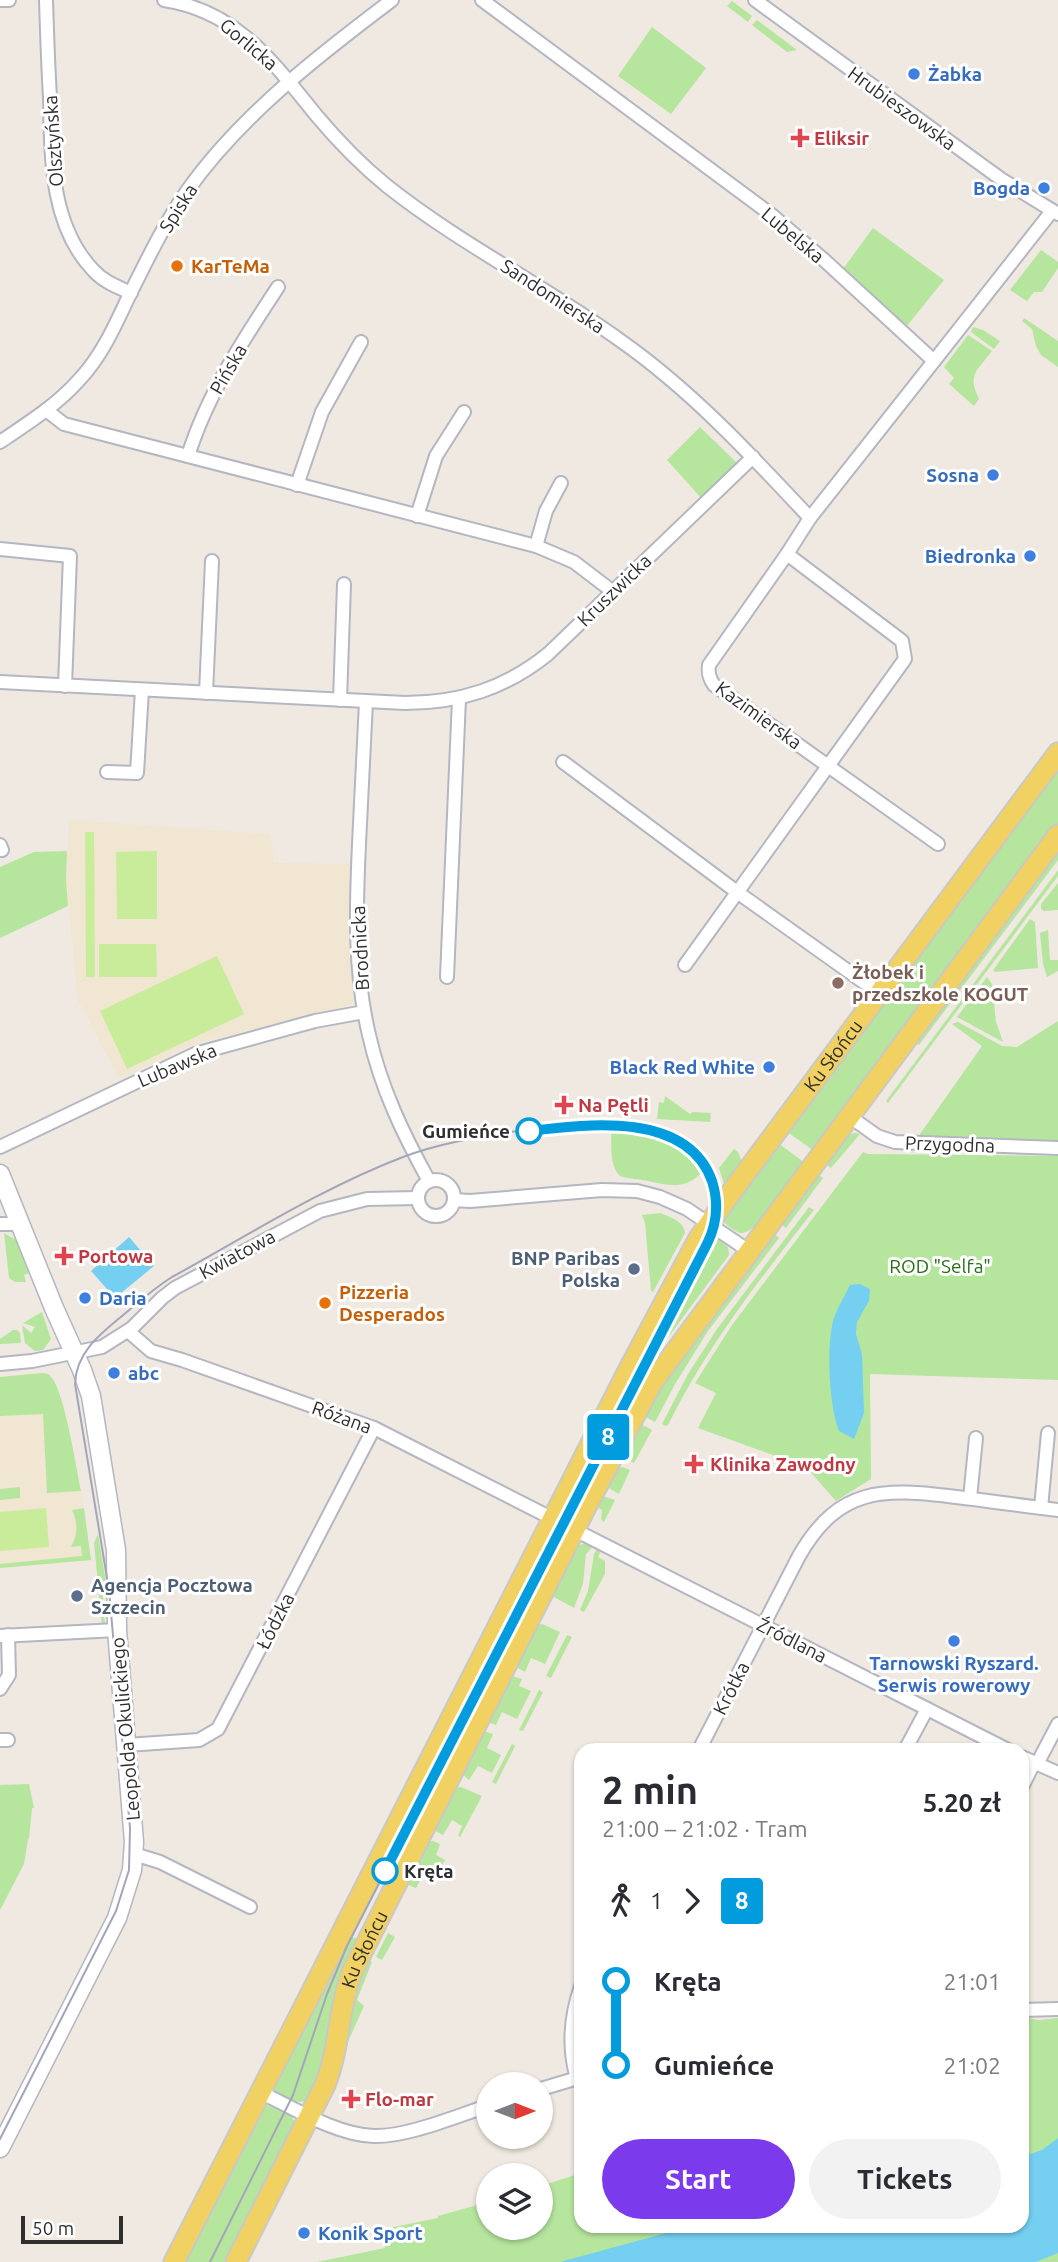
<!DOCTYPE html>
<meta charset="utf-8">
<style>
body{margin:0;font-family:Ubuntu,sans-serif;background:#f2f2f3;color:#2b2b33;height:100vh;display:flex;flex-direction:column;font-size:26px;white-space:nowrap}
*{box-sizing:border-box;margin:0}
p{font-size:23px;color:#7c7c81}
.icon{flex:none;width:38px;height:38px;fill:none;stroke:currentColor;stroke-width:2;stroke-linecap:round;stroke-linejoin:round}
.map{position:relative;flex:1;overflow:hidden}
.details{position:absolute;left:574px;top:1743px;width:455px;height:490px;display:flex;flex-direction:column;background:#fff;border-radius:21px;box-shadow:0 2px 5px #0004}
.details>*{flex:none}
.badge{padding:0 14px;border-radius:5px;font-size:24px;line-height:46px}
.needle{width:46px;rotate:90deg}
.tools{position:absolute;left:476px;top:2072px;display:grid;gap:14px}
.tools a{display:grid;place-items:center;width:77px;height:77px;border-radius:50%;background:#fff;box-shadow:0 2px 5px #0004;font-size:35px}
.scale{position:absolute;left:21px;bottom:18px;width:102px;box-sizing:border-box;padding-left:7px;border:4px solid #2e2e2e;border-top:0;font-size:19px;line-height:24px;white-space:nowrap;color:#2e2e2e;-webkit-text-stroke:5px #fff;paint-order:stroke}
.map>.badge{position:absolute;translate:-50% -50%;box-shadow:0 0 0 4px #fff}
.legs{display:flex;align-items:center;gap:10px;height:77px;padding:0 28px;font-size:23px}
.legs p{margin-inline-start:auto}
.overview{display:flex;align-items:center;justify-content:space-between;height:119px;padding:0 28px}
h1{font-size:38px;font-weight:700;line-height:52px}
.button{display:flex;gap:14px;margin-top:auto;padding:14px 28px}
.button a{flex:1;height:80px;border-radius:42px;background:#7c3aed;color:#fff;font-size:28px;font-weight:700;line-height:80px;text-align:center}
.button a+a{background:#f2f2f3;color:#2b2b33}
ul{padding:0 28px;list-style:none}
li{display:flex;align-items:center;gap:24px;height:84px;font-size:26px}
li i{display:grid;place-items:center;width:10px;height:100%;margin:0 9px;background:currentColor}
li i::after{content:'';width:18px;height:18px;margin:-9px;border:5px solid;border-radius:50%;background:#fff}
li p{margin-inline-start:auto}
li:first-child i{background:linear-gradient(#0000 50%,currentColor 0)}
li:last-child i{background:linear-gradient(currentColor 50%,#0000 0)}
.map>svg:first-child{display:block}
</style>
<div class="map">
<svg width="1058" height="2262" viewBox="0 0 1058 2262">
<rect width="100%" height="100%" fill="#efe9e1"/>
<g fill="#f0e6d1">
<polygon points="69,820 270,834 274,863 350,864 348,934 354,1004 194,1044 119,1079 78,1000 66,880"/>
<polygon points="42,1373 48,1374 54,1381 67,1421 81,1491 91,1560 0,1568 0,1377"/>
</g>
<g fill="#b6e59e">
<polygon points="732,1 752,16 748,22 727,6"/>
<polygon points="757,20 797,50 787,52 752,25"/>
<polygon points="652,27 706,68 671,114 618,76"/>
<polygon points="873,228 944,280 906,327 843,269"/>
<polygon points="1041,250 1058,262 1058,268 1042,292 1034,292 1027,301 1010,290"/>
<polygon points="1024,318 1058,341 1058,367 1041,355 1036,346 1032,329 1022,321"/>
<polygon points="973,327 983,330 1000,341 994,349 971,332"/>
<path d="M 968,335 L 992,351 C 977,371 967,374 979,399 L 974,406 L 949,384 L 954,378 L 944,367 Z"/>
<polygon points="700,427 739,465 703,500 667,460"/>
<polygon points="1058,763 1058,824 814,1151 786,1131"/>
<polygon points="1058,849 1058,860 919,1045 914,1041"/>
<polygon points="67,851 66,880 68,906 0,938 0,867 34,852"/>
<polygon points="1058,870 1058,876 888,1103 886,1101"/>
<polygon points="1058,883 1058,910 1044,911 1041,909 1041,904"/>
<polygon points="1030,919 1035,922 1038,968 995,972 993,970"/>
<polygon points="1048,930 1050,960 1058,960 1058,971 1047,977 1043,964 1040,933"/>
<polygon points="987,977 992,984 996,1022 1003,1042 957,1017"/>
<polygon points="1058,1021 1058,1148 919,1144 920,1134 982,1046 952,1024 958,1022 1002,1046 1017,1047"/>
<polygon points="665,1096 690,1114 693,1112 711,1113 710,1122 657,1119 659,1102 664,1103"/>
<path d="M 624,1131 C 654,1131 690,1139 703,1170 C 689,1190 669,1186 648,1181 C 638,1179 629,1179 620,1176 C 609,1165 612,1146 611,1132 Z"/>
<polygon points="854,1133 860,1134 831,1168 823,1162 842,1137"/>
<path d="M 778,1143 L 805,1163 C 794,1178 760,1232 742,1233 C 735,1233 729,1226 723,1222 L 723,1219 Z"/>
<polygon points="734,1149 738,1152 742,1162 725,1187 719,1168"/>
<polygon points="863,1152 868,1154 1058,1156 1058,1380 870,1374 871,1479 836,1501 806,1467 698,1428 716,1393 695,1383 732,1325"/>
<polygon points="815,1172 823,1178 786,1228 778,1222"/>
<path d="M 809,1207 L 814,1210 C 760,1279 707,1346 668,1425 L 665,1426 L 662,1424 L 688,1374 L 717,1329 Z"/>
<path d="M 661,1213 C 671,1218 684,1221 685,1233 L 653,1292 L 651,1290 L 645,1223 L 642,1215 Z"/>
<polygon points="771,1231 779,1238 708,1331 675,1384 655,1422 642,1415 660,1385"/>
<polygon points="4,1233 16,1240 29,1273 24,1275 26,1282 15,1282 9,1278"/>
<polygon points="715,1237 728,1247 729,1255 664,1343 581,1501 578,1499"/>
<polygon points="42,1312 51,1339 43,1350 35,1351 25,1343 22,1325 31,1333 35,1327 23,1323"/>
<polygon points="13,1330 17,1330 20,1333 21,1343 0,1344 0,1339"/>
<path d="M 42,1373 C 48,1374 48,1373 52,1378 C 65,1395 76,1467 81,1491 L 47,1493 L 43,1414 L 0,1416 L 0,1377 Z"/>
<polygon points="639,1423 652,1430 634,1463 620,1456"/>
<polygon points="622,1467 630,1470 619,1494 607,1487 616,1468"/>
<polygon points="20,1487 20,1498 0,1500 0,1489"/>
<polygon points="600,1495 615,1500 604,1522 601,1519 602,1510 595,1506"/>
<path d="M 84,1508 L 91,1560 L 0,1568 L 0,1564 L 82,1556 L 81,1546 L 71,1547 C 78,1535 78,1522 72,1510 Z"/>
<polygon points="98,1534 106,1582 102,1583 105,1626 102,1626 94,1543"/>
<polygon points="586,1543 594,1545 586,1554 583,1584 574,1608 554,1597 553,1588 576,1546"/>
<polygon points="598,1547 602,1549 598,1557 605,1561 605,1574 584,1612 580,1610 588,1591 594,1554"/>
<polygon points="542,1624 560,1632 545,1664 531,1658 525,1672 518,1668 517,1664 536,1625"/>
<polygon points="567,1635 572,1637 551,1678 546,1676"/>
<polygon points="512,1676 522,1679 519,1686 531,1691 517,1719 502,1712 496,1725 487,1722 506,1678"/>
<polygon points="539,1690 543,1692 523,1731 519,1730"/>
<polygon points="484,1731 493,1734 487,1748 501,1755 492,1773 478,1766 469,1780 461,1773 479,1733"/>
<polygon points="512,1744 515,1746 496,1784 492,1782"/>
<polygon points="29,1784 34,1808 32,1808 29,1839 28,1839 24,1864 0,1910 0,1785"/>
<polygon points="461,1787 482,1796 460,1837 458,1836 462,1826 452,1820 443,1835 435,1831 434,1828 450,1789"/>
<polygon points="428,1841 433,1841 440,1844 436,1855 445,1860 434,1880 423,1875 416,1888 408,1885 407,1882"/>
<polygon points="388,1933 395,1937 382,1960 376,1957"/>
<path d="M 347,1934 L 359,1940 L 335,1996 L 324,2065 L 307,2100 C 296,2106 284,2096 273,2091 L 272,2086 Z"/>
<polygon points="367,1959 372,1962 357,2000 364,2006 347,2044 352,2002"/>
<polygon points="1022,2017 1039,2020 1058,2018 1058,2262 317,2262 385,2248 384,2229 438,2218 438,2216 488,2202 488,2228 541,2228 541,2186 581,2173 581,2226 1022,2226"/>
<polygon points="267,2105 290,2114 295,2122 229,2262 182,2262 262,2107"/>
</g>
<g fill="#c9ec9a">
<polygon points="85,832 94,832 95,977 86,977"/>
<polygon points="157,851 157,919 117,919 116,852"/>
<polygon points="99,944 156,944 157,977 99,977"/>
<polygon points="217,956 244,1014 127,1069 100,1011"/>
<polygon points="46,1508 49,1547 0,1551 0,1512"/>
</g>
<g fill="#75cff0">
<polygon points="129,1237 154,1266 115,1298 91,1271"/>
<path d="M 860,1284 L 870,1289 L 869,1301 L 857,1322 L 856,1334 L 862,1354 L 864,1413 L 854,1439 L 839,1431 C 829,1405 827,1352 832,1326 C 834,1312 844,1298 850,1285 Z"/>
<polygon points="1058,2138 1058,2253 1036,2262 560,2262 692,2226 1022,2226 1022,2157 1042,2150"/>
</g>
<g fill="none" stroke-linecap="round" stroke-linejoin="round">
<g stroke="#b4b7c1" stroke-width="16">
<g id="street">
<polyline points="0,0 9,0"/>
<path d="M 46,0 C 47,32 48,65 50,97 C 51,156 50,226 94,271 C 104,282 118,287 131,293"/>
<path d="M 164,0 C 237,11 273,62 316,115 C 337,140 361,165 387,186 C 460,244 545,286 621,341 C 692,391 751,455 810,518"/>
<polyline points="482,0 773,216 823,259 934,361 810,518 787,554 902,641 905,659 685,965"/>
<polyline points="755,0 1001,179 1058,214"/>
<polyline points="934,361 1052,211"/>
<polyline points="46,410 64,424 536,546 574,562 612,591"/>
<path d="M 0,442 C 28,423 57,405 79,380 C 101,357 115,326 128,298 C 146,262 164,224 187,191 C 240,116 319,55 392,0"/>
<path d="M 188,456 C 207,395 243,340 278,287"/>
<polyline points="297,485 322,412 361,342"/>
<polyline points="417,516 436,456 464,412"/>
<polyline points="536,546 546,511 561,483"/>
<polyline points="0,549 70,556 65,686"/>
<path d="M 787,554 L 709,665 C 708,673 709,678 714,685 L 938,844"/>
<path d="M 0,682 L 405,703 C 460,703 506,688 548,654 L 753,457"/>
<polyline points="206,693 212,561"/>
<polyline points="340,700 344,584"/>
<path d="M 366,701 C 364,749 361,797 359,844 C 356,908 354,972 369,1035 C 381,1088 403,1134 429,1181"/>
<polyline points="563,762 737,892 879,993"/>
<polyline points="107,772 137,773 142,690"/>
<polyline points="0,845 2,850"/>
<polyline points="447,977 459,699"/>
<polyline points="849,1116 877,1136 895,1142 1058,1148"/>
<polyline points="0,1147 195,1054 315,1021 364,1012"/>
<circle cx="436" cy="1198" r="18"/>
<polyline points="454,1200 470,1201 602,1190 637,1191 660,1197 687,1209 749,1251"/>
<polyline points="0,1224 21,1224"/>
<polyline points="128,1331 151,1351 182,1360 374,1428 1008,1750"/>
<polyline points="0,1364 32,1361 102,1347 132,1328 162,1298 175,1288 320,1211 367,1199 418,1198"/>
<polyline points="970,1498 976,1438"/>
<polyline points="1041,1508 1048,1433"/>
<polyline points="0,1636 117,1630"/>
<polyline points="0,1689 9,1675 8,1635"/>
<polyline points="0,1740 8,1740"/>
<polyline points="127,1745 199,1740 218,1729 374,1428"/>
<path d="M 699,1750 L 799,1556 C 839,1486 884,1488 956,1497 C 990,1501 1024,1506 1058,1510"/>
<polyline points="905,1750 927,1709"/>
<polyline points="1022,1757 1058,1773"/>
<polyline points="1037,1764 1058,1724"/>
<polyline points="1022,1787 1034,1763"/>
<polyline points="134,1854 160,1862 250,1907"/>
<polyline points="1022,2010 1058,2009"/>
<path d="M 577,2078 C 568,2048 571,2015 581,1986"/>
<polyline points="541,2089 581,2077"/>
<path d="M 260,2092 C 293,2108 337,2135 374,2136 C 407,2137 456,2116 488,2106"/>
</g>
</g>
<g stroke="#b4b7c1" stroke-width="21">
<polyline id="secondary" points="0,1174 54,1308 82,1370 91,1396 116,1550 117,1630 134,1842 132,1870 117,1918 0,2148"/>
</g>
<g stroke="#c9c9c9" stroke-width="23">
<g id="primary">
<path id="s1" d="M 174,2262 L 631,1365 L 699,1238 L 730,1194 L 1058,753"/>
<path id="s2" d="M 236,2262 L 325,2085 C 340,2048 338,2007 353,1970 L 588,1503 L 652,1383 L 1058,835"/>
</g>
</g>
<use href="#street" stroke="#fff" stroke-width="12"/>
<use href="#secondary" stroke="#fff" stroke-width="18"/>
<use href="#primary" stroke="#f2d163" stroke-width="19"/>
<path stroke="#a3a6b8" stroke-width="2" d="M 0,2139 L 116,1911 L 129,1870 L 130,1828 L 109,1590 L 75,1384 C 76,1350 104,1331 128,1311 C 142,1299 156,1287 172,1277 C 247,1236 322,1188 403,1157 C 463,1134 603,1113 665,1135 C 704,1149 723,1189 714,1229 L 347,1946 L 327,1994 L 293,2095 L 210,2262"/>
</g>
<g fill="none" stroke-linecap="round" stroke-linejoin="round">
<g stroke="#fff" stroke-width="16">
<path id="line-1" d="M 385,1871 L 707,1244 C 717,1224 719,1203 712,1181 C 687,1111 587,1124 529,1131"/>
</g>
<use href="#line-1" stroke="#009cdd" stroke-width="10"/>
</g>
<g fill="#3f7fe0" stroke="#fff" stroke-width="2.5">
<circle cx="914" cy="74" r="7"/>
<circle cx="1044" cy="188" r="7"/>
<circle cx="993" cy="475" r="7"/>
<circle cx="1030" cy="556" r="7"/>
<circle cx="769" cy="1067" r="7"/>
<circle cx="85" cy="1298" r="7"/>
<circle cx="114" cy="1373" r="7"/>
<circle cx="954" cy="1641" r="7"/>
<circle cx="304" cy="2233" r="7"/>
</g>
<g fill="#e0444e" stroke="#fff" stroke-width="2.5">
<path d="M796.5 127.5h7v7h7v7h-7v7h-7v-7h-7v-7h7z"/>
<path d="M560.5 1094.5h7v7h7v7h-7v7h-7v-7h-7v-7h7z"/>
<path d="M60.5 1245.5h7v7h7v7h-7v7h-7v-7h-7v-7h7z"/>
<path d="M690.5 1453.5h7v7h7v7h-7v7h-7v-7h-7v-7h7z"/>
<path d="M347.5 2088.5h7v7h7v7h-7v7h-7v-7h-7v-7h7z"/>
</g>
<g fill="#e8710a" stroke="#fff" stroke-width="2.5">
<circle cx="177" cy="266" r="7"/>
<circle cx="325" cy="1303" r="7"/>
</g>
<circle fill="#8d6e63" stroke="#fff" stroke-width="2.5" cx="838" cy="983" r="7"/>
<g fill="#fff" stroke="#009cdd" stroke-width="3.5">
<circle cx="529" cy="1131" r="12"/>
<circle cx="385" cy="1871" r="12"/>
</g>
<g fill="#5c6f8a" stroke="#fff" stroke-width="2.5">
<circle cx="634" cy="1269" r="7"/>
<circle cx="77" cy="1596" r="7"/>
</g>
<g text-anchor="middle" stroke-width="6" stroke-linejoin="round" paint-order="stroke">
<g font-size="19" fill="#2e2e2e" stroke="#fff">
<text transform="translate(249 44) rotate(40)" y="7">Gorlicka</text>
<text transform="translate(902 108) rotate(36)" y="7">Hrubieszowska</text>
<text transform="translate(53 141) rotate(-94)" y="7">Olsztyńska</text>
<text transform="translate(178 208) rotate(-58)" y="7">Spiska</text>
<text transform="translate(793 235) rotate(40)" y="7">Lubelska</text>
<text transform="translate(553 296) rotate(33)" y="7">Sandomierska</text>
<text transform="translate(228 369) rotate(-60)" y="7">Pińska</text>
<text transform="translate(614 590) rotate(-44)" y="7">Kruszwicka</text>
<text transform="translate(759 715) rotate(36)" y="7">Kazimierska</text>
<text transform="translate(360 948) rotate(-93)" y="7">Brodnicka</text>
<text dy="7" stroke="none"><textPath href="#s1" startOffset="1377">Ku Słońcu</textPath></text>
<text transform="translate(177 1065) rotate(-23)" y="7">Lubawska</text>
<text transform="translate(950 1144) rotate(2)" y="7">Przygodna</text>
<text transform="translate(237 1254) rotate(-28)" y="7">Kwiatowa</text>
<text transform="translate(342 1417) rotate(20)" y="7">Różana</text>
<text transform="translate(275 1621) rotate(-63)" y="7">Łódzka</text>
<text transform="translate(792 1640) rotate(27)" y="7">Źródlana</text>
<text transform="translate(731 1688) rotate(-63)" y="7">Krótka</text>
<text transform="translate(125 1729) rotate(-95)" y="7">Leopolda Okulickiego</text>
<text dy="7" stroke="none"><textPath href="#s2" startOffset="340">Ku Słońcu</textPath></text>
</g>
<g font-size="19" font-weight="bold" fill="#366cbe" stroke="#fff" text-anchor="start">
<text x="928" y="81">Żabka</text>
<text x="1030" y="195" text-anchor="end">Bogda</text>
<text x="979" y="482" text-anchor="end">Sosna</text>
<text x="1016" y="563" text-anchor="end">Biedronka</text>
<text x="755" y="1074" text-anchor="end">Black Red White</text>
<text x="99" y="1305">Daria</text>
<text x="128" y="1380">abc</text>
<text x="954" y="1670" text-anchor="middle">Tarnowski Ryszard.<tspan x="954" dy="22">Serwis rowerowy</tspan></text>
<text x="318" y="2240">Konik Sport</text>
</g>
<g font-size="19" font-weight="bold" fill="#be3a42" stroke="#fff" text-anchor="start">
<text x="814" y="145">Eliksir</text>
<text x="578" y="1112">Na Pętli</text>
<text x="78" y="1263">Portowa</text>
<text x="710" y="1471">Klinika Zawodny</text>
<text x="365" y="2106">Flo-mar</text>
</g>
<g font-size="19" font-weight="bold" fill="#c56008" stroke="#fff" text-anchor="start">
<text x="191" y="273">KarTeMa</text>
<text x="339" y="1299">Pizzeria<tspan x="339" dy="22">Desperados</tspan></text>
</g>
<g font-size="19" font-weight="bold" fill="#785e54" stroke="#fff" text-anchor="start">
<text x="852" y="979">Żłobek i<tspan x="852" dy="22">przedszkole KOGUT</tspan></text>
</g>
<g font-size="19" font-weight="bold" fill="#2e2e2e" stroke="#fff" text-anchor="end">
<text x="510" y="1138">Gumieńce</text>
<text x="404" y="1878" text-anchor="start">Kręta</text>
</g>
<g font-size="19" font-weight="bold" fill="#4e5e75" stroke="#fff" text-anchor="end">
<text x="620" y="1265">BNP Paribas<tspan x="620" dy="22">Polska</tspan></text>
<text x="91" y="1592" text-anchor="start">Agencja Pocztowa<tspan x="91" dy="22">Szczecin</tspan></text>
</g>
<g font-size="19" fill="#2c6e1b" stroke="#fff">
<text x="940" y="1273">ROD "Selfa"</text>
</g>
</g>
</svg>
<div class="tools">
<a><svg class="needle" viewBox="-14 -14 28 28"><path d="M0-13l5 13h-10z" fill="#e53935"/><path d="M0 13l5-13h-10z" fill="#7c7c81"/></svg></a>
<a><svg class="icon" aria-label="layers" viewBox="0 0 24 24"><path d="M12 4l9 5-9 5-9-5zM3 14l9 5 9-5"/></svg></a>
</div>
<div class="scale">50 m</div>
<b class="badge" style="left:608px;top:1437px;background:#009cdd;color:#fff">8</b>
<section class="details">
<div class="overview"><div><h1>2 min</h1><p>21:00 – 21:02 · Tram</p></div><b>5.20 zł</b></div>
<div class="legs"><svg class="icon" aria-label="walk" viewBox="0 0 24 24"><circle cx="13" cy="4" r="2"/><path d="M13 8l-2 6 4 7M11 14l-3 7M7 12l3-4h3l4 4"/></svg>1<svg class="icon" aria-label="forward" viewBox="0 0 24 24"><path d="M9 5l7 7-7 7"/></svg><b class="badge" style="background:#009cdd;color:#fff">8</b></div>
<ul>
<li><i style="color:#009cdd"></i><b>Kręta</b><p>21:01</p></li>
<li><i style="color:#009cdd"></i><b>Gumieńce</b><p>21:02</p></li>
</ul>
<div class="button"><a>Start</a><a>Tickets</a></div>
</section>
</div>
